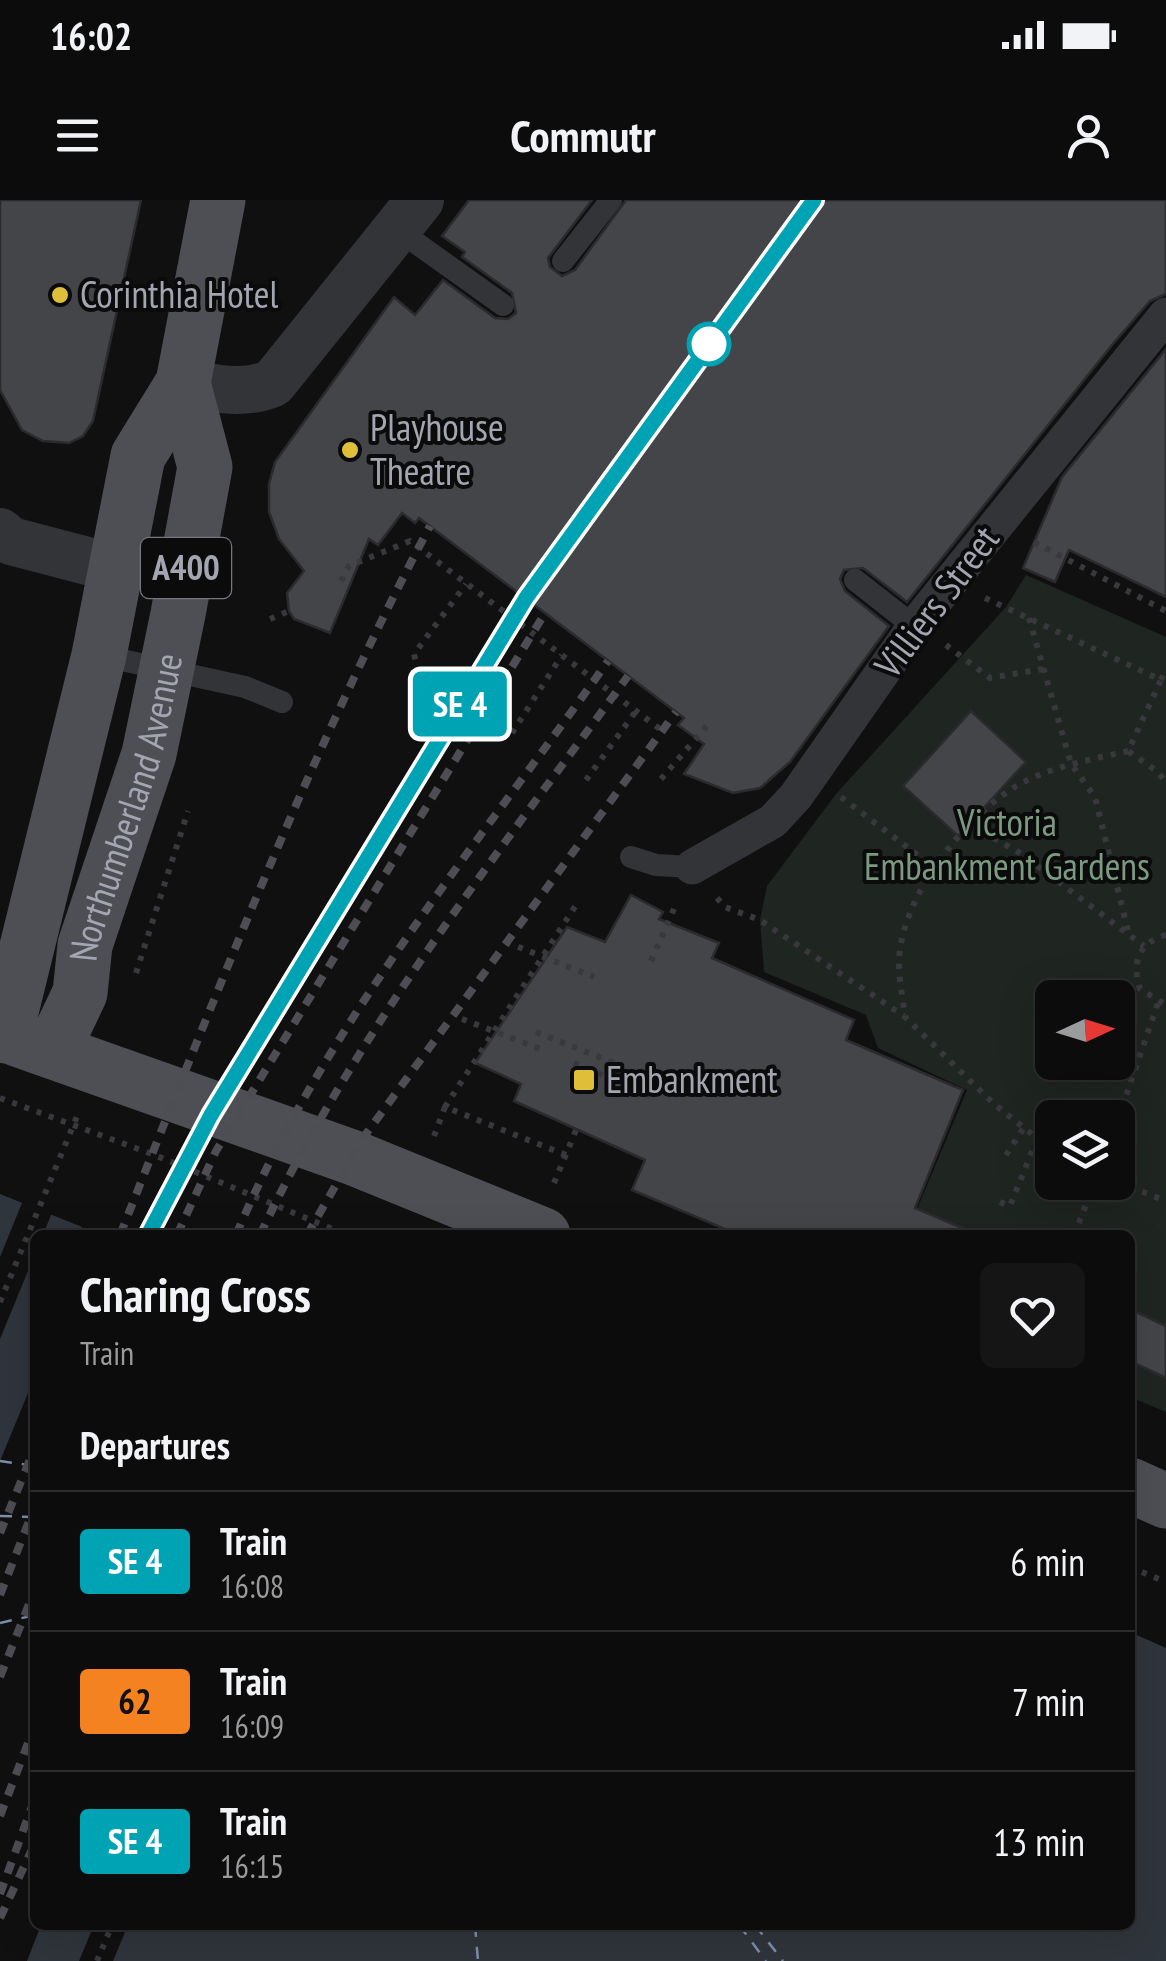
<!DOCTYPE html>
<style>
body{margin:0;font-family:"PT Sans Narrow",sans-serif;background:#151516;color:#f1f3f6;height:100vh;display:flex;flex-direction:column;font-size:38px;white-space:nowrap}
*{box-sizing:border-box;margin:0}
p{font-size:32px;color:#9a9b9d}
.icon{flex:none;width:55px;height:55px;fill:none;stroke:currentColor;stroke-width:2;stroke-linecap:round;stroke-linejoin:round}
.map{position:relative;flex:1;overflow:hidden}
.panel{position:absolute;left:30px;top:1030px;width:1105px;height:700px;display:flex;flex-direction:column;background:#0c0c0d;border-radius:15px;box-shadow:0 10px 40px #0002,0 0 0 2px #2c2c2e}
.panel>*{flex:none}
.badge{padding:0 20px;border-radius:8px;font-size:35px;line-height:65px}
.needle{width:65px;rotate:86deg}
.fabs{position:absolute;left:1035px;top:780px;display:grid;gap:20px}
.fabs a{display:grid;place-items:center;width:100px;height:100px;border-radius:15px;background:#0c0c0d;box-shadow:0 10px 40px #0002,0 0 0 2px #2c2c2e;font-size:50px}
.map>.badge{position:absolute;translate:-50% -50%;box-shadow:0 0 0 5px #fff}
h2{padding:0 50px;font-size:38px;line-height:90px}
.round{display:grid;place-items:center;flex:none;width:105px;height:105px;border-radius:15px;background:#151516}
.summary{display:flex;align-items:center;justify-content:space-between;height:170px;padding:0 50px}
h1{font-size:48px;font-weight:700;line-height:75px}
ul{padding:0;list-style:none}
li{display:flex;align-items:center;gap:30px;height:140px;padding:0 50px;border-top:2px solid #2c2c2e}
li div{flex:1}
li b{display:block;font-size:38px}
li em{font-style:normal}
li .badge{min-width:110px;font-weight:700;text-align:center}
.status{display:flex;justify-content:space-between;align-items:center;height:70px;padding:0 50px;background:#0c0c0d;direction:ltr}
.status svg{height:28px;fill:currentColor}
header{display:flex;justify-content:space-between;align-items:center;height:130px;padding:0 50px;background:#0c0c0d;font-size:45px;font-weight:700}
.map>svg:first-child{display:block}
</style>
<div class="status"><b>16:02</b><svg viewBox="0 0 49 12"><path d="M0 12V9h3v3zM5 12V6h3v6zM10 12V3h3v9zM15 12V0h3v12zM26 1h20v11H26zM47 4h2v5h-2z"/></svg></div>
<header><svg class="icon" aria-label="menu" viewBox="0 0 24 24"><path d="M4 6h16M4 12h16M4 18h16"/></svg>Commutr<svg class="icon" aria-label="person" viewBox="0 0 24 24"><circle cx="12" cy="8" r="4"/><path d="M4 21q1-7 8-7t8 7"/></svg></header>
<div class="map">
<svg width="1166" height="1761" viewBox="0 0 1166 1761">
<rect width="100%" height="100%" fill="#101011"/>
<path fill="#1f2520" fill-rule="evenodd" d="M 1026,375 L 1166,437 L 1166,1212 L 1130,1197 L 1130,1035 L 762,1035 L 912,1021 L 967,890 L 878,848 L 866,815 L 764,772 L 760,720 L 767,686 L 836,594 L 1006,407 ZM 1052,798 L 1118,798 L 1118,862 L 1052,862 ZM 1052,918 L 1118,918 L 1118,982 L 1052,982 Z"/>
<polygon fill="#2f353c" points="0,994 82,1027 79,1035 35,1035 35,1725 1130,1725 1130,1432 1166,1448 1166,1761 0,1761"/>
<g fill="#101011">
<polygon points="24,998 53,1010 43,1035 35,1035 35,1054 0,1139 0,1057"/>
<polygon points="35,1176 35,1725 41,1725 27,1761 0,1761 0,1261"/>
<polygon points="94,1725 128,1725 113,1761 79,1761"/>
</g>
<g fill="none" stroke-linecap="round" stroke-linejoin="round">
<g stroke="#7c8ea9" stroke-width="2.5" stroke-dasharray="12 10" stroke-linecap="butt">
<polyline points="0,1261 35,1266"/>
<polyline points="0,1316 35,1317"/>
<polyline points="0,1423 35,1415"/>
<polyline points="475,1725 478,1761"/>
<polyline points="739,1725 766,1761"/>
<polyline points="755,1725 783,1761"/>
</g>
</g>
<g fill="#444549" stroke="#2b2a2d" stroke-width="2.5">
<polygon points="0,0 141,0 93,221 83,236 69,243 43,241 22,230 0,190"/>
<polygon points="469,0 592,0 548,58 550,67 562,76 575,70 626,0 1166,0 1166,94 1150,101 1112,145 907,402 863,368 844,370 840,379 845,391 889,426 790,562 760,588 733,593 684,574 704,544 678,525 684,518 419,318 415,323 402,313 378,345 369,339 330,433 294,419 289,411 287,393 304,371 279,339 269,312 269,284 275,262 394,97 415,115 443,80 495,118 508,119 516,113 512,93 462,57 465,52 442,36"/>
<polygon points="1166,149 1166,397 1069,350 1055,382 1023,368 1062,277"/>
<polygon points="971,511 1026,562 958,636 903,586"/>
<polygon points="631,695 663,712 659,719 719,743 712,758 854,820 846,840 963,890 915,1008 979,1035 739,1035 632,990 645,960 514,901 521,884 475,863 567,727 605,742"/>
<polygon points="1130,1109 1166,1126 1166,1178 1130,1161"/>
</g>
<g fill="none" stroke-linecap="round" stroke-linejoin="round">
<g stroke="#38383d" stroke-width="6" stroke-dasharray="5 8" stroke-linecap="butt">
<polyline points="1034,342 1166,411"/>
<polyline points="341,381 349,366 410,341 664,532"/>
<polyline points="985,398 1161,480 1128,551 1158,572 1166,583"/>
<polyline points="1029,418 1071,564 1095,597 1128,731"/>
<polyline points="270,419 289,411"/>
<polyline points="946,445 990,478 1043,469"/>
<polyline points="418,472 414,454 466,384"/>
<polyline points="1161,480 1166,468"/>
<polyline points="512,533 562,455"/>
<polyline points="661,579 711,521"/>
<polyline points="586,580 636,511"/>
<polyline points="841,597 936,669"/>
<polyline points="971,625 1020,653 1144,746"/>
<polyline points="717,698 725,707 760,720 904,816"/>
<path d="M 1166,735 C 1139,742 1131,763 1140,789 L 1166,805"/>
<polyline points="506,742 594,777"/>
<polyline points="651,761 677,702"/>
<polyline points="136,773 188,611"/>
<polyline points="462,819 543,850"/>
<polyline points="536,832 614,863"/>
<polyline points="574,863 651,896"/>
<polyline points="0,898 157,956 347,1035"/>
<polyline points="1118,919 1158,803"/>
<polyline points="434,936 445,907"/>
<path d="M 1052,950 L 994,904 L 905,817 C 903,799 899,781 899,763 C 900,700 959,624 1010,590 C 1043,568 1089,560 1128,551"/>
<polyline points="566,955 445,907 576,705"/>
<polyline points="1006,955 1023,929"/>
<polyline points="1118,982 1166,1001"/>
<polyline points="554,983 576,930"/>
<polyline points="1000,1002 1010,1006 1037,939"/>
<polyline points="1074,1035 1095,982"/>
<polyline points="0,1102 78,914"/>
<polyline points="1130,1367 1166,1382"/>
<polyline points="97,1761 112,1725"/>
</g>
<g stroke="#333438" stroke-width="22">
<polyline points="398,30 503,105"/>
<polyline points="563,61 611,0"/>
<polyline points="855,380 915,427"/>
<polyline points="99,455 245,487 282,502"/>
<polyline points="631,657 656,665 692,667"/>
</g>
<polyline stroke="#333438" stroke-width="35" points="692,667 773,621 796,596 917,423 1166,115"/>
<g stroke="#333438" stroke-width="48">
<path d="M 183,183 C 215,188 242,196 273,183 L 420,0"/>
<polyline points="0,332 11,341 118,369"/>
</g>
<g stroke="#4e4e55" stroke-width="55">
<polyline points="5,836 99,455 138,256 183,183 218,0"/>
<polyline points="17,839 354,958 543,1035"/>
<path id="s1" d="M 53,850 L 80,793 L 85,745 L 149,554 L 178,414 L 205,267 L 183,183"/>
<polyline points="1130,1285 1166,1301"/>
</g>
<g stroke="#4d4d53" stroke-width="8" stroke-dasharray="12 10" stroke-linecap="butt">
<path d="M 120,1035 C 215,796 309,554 430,326"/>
<polyline points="148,1035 194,943 526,399"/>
<polyline points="177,1035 216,951 545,413"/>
<path d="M 236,1035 C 325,824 477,646 608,461"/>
<path d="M 260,1035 C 355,832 496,656 628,476"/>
<polyline points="307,1035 363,938 676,512"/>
<polyline points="0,1333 35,1247"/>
<polyline points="0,1395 35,1306"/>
<polyline points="0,1477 35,1389"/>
<polyline points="0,1616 35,1525"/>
<polyline points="0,1694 35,1598"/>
<polyline points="0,1718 35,1643"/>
</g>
</g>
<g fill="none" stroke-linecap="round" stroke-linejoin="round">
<g stroke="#fff" stroke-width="22">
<polyline id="line" points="148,1035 211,915 526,398 814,0"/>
</g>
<use href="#line" stroke="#00a3b4" stroke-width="15"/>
</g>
<g fill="#dfbe3a" stroke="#0b0b0c" stroke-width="4">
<circle cx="60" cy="95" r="10"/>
<circle cx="350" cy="250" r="10"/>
<rect x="572" y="868" width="24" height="24" rx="5"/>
</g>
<circle fill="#fff" stroke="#00a3b4" stroke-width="5" cx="709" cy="144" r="20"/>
<g text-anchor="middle" stroke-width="8" stroke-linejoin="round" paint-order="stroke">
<rect fill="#0b0b0c" stroke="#757780" stroke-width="2.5" x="141" y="338" width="90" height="60" rx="8"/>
<g font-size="35" font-weight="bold" fill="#a3a5b1">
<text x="186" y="380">A400</text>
</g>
<g font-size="38" fill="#a3a5b1" stroke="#0b0b0c" text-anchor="start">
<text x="80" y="108">Corinthia Hotel</text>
<text x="370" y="241">Playhouse<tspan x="370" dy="44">Theatre</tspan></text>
<text x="606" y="893">Embankment</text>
</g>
<g font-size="38" fill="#a3a5b1" stroke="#0b0b0c">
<text transform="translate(937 402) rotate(-53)" y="13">Villiers Street</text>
<text dy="13" stroke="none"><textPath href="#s1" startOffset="255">Northumberland Avenue</textPath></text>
</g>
<g font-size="38" fill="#7b9a81" stroke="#0b0b0c">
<text x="1007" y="636">Victoria<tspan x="1007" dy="44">Embankment Gardens</tspan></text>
</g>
</g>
</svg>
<div class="fabs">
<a><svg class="needle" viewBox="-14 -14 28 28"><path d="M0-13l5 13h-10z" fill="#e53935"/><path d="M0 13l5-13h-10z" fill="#9a9b9d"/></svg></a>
<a><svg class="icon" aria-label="layers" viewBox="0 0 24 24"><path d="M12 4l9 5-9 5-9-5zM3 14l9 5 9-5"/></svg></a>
</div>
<b class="badge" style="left:460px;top:504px;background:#00a3b4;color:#fff">SE 4</b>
<section class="panel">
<div class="summary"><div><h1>Charing Cross</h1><p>Train</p></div><a class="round"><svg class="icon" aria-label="heart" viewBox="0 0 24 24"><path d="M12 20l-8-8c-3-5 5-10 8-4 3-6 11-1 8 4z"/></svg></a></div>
<h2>Departures</h2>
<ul>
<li><span class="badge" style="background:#00a3b4;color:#fff">SE 4</span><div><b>Train</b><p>16:08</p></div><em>6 min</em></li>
<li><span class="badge" style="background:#f58220;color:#111">62</span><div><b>Train</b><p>16:09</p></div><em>7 min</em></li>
<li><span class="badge" style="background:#00a3b4;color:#fff">SE 4</span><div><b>Train</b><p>16:15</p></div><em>13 min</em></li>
</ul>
</section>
</div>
